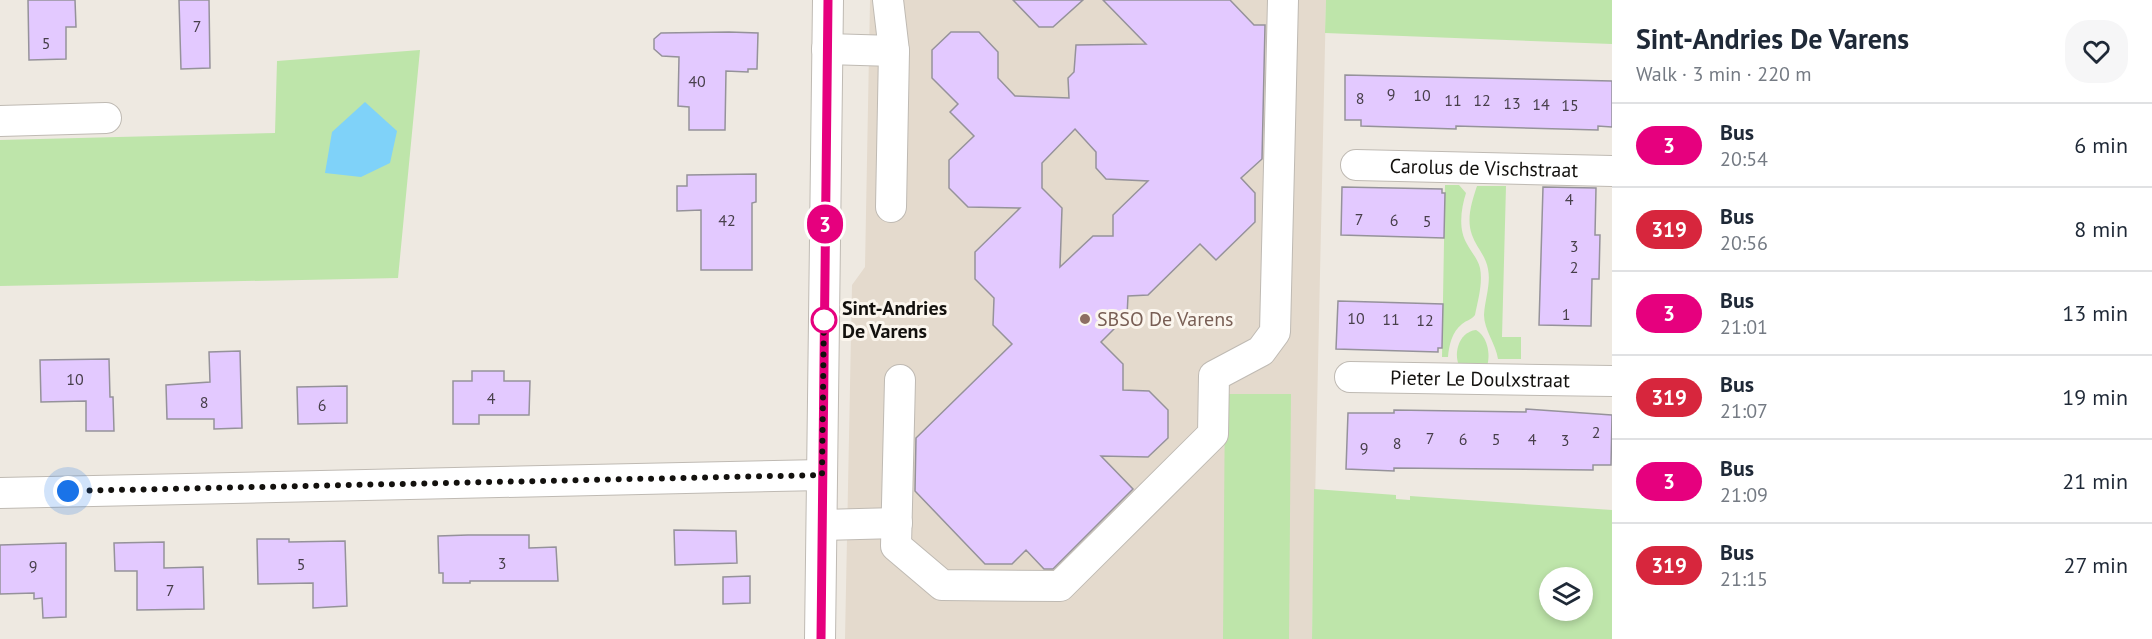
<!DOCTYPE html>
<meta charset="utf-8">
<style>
body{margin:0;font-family:"PT Sans",sans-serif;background:#f6f6f7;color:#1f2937;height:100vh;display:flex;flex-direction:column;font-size:22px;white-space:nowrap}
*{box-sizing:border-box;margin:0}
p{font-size:20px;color:#747a83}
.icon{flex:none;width:33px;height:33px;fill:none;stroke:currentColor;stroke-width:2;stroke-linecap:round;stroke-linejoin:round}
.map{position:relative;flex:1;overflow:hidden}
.panel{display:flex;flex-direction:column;background:#fff;width:540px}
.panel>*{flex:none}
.badge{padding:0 12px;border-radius:20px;font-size:21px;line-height:39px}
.fabs{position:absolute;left:1539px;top:567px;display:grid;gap:12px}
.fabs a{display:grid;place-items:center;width:54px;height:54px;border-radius:50%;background:#fff;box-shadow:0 3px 9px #0003;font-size:30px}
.you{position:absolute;width:30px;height:30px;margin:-15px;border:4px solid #fff;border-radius:50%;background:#1a73e8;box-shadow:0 0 0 9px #1a73e833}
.map>.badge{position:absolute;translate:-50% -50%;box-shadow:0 0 0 3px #fff}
.round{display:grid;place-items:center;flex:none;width:63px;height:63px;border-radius:24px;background:#f6f6f7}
.head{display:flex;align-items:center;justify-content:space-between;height:102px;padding:0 24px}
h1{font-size:28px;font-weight:700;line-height:45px}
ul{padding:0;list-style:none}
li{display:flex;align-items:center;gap:18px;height:84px;padding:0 24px;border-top:2px solid #e0e1e3}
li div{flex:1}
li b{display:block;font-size:22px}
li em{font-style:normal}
li .badge{min-width:66px;font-weight:700;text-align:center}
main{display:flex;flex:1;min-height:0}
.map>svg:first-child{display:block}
</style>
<main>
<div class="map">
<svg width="1612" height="639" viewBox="0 0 1612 639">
<rect width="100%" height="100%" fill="#eee9e1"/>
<polygon fill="#e4dacd" points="870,0 1326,0 1312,639 845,639 852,285 865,267"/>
<g fill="#bee5aa" fill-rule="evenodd">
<polygon points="1326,0 1612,0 1612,44 1325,33"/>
<polygon points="420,50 398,278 0,286 0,140 275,133 277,61"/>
<path d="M 1445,185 L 1459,185 L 1466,193 C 1461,209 1458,229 1467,244 C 1471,252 1478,259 1480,268 C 1483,283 1478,300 1475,315 C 1471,320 1467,320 1462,324 C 1452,332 1449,345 1448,357 L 1442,357 Z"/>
<path d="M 1477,186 L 1506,186 L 1502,337 L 1521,337 L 1521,359 L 1498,359 C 1496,344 1484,330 1484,315 C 1485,299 1491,284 1488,269 C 1486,256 1476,247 1472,235 C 1466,219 1472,201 1477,186 Z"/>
<path d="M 1476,330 C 1487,336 1491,354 1487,366 L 1461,369 C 1452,356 1458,332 1476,330 Z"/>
<polygon points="1225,394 1291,394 1289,639 1223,639"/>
<path d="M 1314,489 L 1396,495 L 1396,499 L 1410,500 L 1410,496 L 1612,510 L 1612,639 L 1312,639 ZM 1550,578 L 1582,578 L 1582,610 L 1550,610 Z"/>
</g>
<polygon fill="#7fd2f9" points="365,102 397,131 390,163 361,177 325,173 332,132"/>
<g fill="#e3c9ff" stroke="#95929a" stroke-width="1.5" fill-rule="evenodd">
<polygon points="28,0 75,0 76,27 66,27 66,59 29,60"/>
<polygon points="179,0 209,0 210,68 181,69"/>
<polygon points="1013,0 1083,0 1053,27 1039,27"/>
<path d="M 1103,0 L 1230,0 L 1254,25 L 1265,25 L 1262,159 L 1241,178 L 1255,193 L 1255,222 L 1216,260 L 1200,244 L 1148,295 L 1128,296 L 1127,316 L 1101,342 L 1123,364 L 1123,390 L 1149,391 L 1168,410 L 1168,438 L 1148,457 L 1101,456 L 1133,489 L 1053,569 L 1044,569 L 1026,550 L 1012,564 L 985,564 L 915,491 L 916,438 L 1012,344 L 993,325 L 994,298 L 975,279 L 975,252 L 1020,208 L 968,207 L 949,188 L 949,160 L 974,136 L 950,112 L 958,104 L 932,78 L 932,50 L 951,32 L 979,32 L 998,52 L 998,78 L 1015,96 L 1069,98 L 1068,78 L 1074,72 L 1076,45 L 1146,44 ZM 1075,129 L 1096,152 L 1096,168 L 1106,179 L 1148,181 L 1113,215 L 1113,236 L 1093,236 L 1060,267 L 1062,208 L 1042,188 L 1042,163 Z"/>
<polygon points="729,32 758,33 757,69 748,69 748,72 726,71 725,130 689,130 689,107 678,106 679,57 662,56 654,49 654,39 661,33"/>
<polygon points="1345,75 1612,81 1612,127 1598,126 1598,130 1456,126 1456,129 1361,126 1361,120 1345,120"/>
<polygon points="756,174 756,202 752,203 752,270 701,270 701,210 677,211 677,186 687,186 687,175"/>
<polygon points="1342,187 1442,189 1442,193 1445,193 1444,238 1341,235"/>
<polygon points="1543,187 1596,188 1595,235 1600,235 1599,279 1592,279 1591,326 1539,325"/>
<polygon points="1338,301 1443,304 1442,348 1438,348 1438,352 1336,349"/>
<polygon points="240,351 242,428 214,429 214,419 167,419 166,385 210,382 209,352"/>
<polygon points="109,359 110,397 113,397 114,431 86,431 86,401 41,402 40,360"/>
<polygon points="472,371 504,371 504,381 530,381 529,415 479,415 479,424 453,424 453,381 472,381"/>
<polygon points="347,386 347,423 298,424 297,387"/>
<polygon points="1526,409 1612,415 1611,465 1593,465 1593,470 1394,468 1394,471 1346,469 1348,413 1394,413 1394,410 1526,412"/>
<polygon points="674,530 736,531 737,563 675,565"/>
<polygon points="468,535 529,535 529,548 556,547 558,581 470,581 470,583 443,583 443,573 439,573 438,536"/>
<polygon points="257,539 289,539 289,542 345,541 347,606 313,608 313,583 258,584"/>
<polygon points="164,542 164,568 203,567 204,609 137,610 137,571 115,571 114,543"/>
<polygon points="66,543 66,617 43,618 42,598 34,599 34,593 0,594 0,545"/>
<polygon points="750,576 750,603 723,604 723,577"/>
</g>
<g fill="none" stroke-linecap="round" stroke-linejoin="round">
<g stroke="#bfbab3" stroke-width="32">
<g id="minor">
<polyline points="888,0 894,51 891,207"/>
<polyline points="827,49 894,51"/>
<polyline points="0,121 106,118"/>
<path id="s1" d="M 1356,165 L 1612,171"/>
<path id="s2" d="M 1350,377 L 1612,381"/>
<polyline points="900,380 896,546 942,585 1060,586 1213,434 1214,376 1261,351 1275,332 1283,0"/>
<polyline points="0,493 822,475"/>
<polyline points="822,525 897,523"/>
<polyline points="820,639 828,0"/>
</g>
</g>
<use href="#minor" stroke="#fff" stroke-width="30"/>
</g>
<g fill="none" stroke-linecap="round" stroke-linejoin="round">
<g stroke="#fff" stroke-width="14">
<polyline id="line" points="821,639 828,0"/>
</g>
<use href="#line" stroke="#e6007e" stroke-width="9"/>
<polyline stroke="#13110e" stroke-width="6" stroke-dasharray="0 10.8" points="68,491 822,475 824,312 824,320"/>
</g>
<circle fill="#8d6e63" stroke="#fbf6ee" stroke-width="2" cx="1085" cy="319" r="6"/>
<circle fill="#fff" stroke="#e6007e" stroke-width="3" cx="824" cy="320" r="12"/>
<g text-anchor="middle" stroke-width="6" stroke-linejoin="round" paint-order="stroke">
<g font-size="16" fill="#473f4a">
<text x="197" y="32">7</text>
<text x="46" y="49">5</text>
<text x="697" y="87">40</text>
<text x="1391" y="100">9</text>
<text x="1422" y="101">10</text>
<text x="1360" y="104">8</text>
<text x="1453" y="106">11</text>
<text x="1482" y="106">12</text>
<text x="1512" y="109">13</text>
<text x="1541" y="110">14</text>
<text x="1570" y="111">15</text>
<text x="1569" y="205">4</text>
<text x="1359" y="225">7</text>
<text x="727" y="226">42</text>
<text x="1394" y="226">6</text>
<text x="1427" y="227">5</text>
<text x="1574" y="252">3</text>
<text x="1574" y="273">2</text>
<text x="1566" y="320">1</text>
<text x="1356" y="324">10</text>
<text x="1391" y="325">11</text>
<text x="1425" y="326">12</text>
<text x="75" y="385">10</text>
<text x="491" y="404">4</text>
<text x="204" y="408">8</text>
<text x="322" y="411">6</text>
<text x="1596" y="438">2</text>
<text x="1430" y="444">7</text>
<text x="1463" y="445">6</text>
<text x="1496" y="445">5</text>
<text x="1532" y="445">4</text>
<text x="1565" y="446">3</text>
<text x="1397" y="449">8</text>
<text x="1364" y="454">9</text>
<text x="502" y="569">3</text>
<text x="301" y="570">5</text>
<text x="33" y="572">9</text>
<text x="170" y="596">7</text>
</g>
<g font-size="20" fill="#13110e" stroke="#fbf6ee">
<text dy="7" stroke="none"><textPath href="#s1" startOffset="128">Carolus de Vischstraat</textPath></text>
<text dy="7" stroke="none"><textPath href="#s2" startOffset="130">Pieter Le Doulxstraat</textPath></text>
</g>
<g font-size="20" font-weight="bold" fill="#13110e" stroke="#fbf6ee" text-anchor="start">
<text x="842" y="315">Sint-Andries<tspan x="842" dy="23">De Varens</tspan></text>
</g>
<g font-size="20" fill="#785e54" stroke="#fbf6ee" text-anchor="start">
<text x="1097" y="326">SBSO De Varens</text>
</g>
</g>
</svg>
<div class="fabs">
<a><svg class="icon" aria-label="layers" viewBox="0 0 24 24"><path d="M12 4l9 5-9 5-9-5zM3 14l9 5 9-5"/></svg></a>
</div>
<div class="you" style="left:68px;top:491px"></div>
<b class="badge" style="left:825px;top:224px;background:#e6007e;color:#fff">3</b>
</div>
<section class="panel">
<div class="head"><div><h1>Sint-Andries De Varens</h1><p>Walk · 3 min · 220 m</p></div><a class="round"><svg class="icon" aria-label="heart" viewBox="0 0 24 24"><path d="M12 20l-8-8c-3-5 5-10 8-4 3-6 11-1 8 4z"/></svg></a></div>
<ul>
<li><span class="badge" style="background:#e6007e;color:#fff">3</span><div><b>Bus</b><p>20:54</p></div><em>6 min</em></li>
<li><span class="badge" style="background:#d7263d;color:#fff">319</span><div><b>Bus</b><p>20:56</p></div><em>8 min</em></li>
<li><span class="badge" style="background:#e6007e;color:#fff">3</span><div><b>Bus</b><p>21:01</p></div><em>13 min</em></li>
<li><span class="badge" style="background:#d7263d;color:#fff">319</span><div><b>Bus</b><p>21:07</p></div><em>19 min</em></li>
<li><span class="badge" style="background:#e6007e;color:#fff">3</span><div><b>Bus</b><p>21:09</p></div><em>21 min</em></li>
<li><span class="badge" style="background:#d7263d;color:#fff">319</span><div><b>Bus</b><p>21:15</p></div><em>27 min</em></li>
</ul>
</section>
</main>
